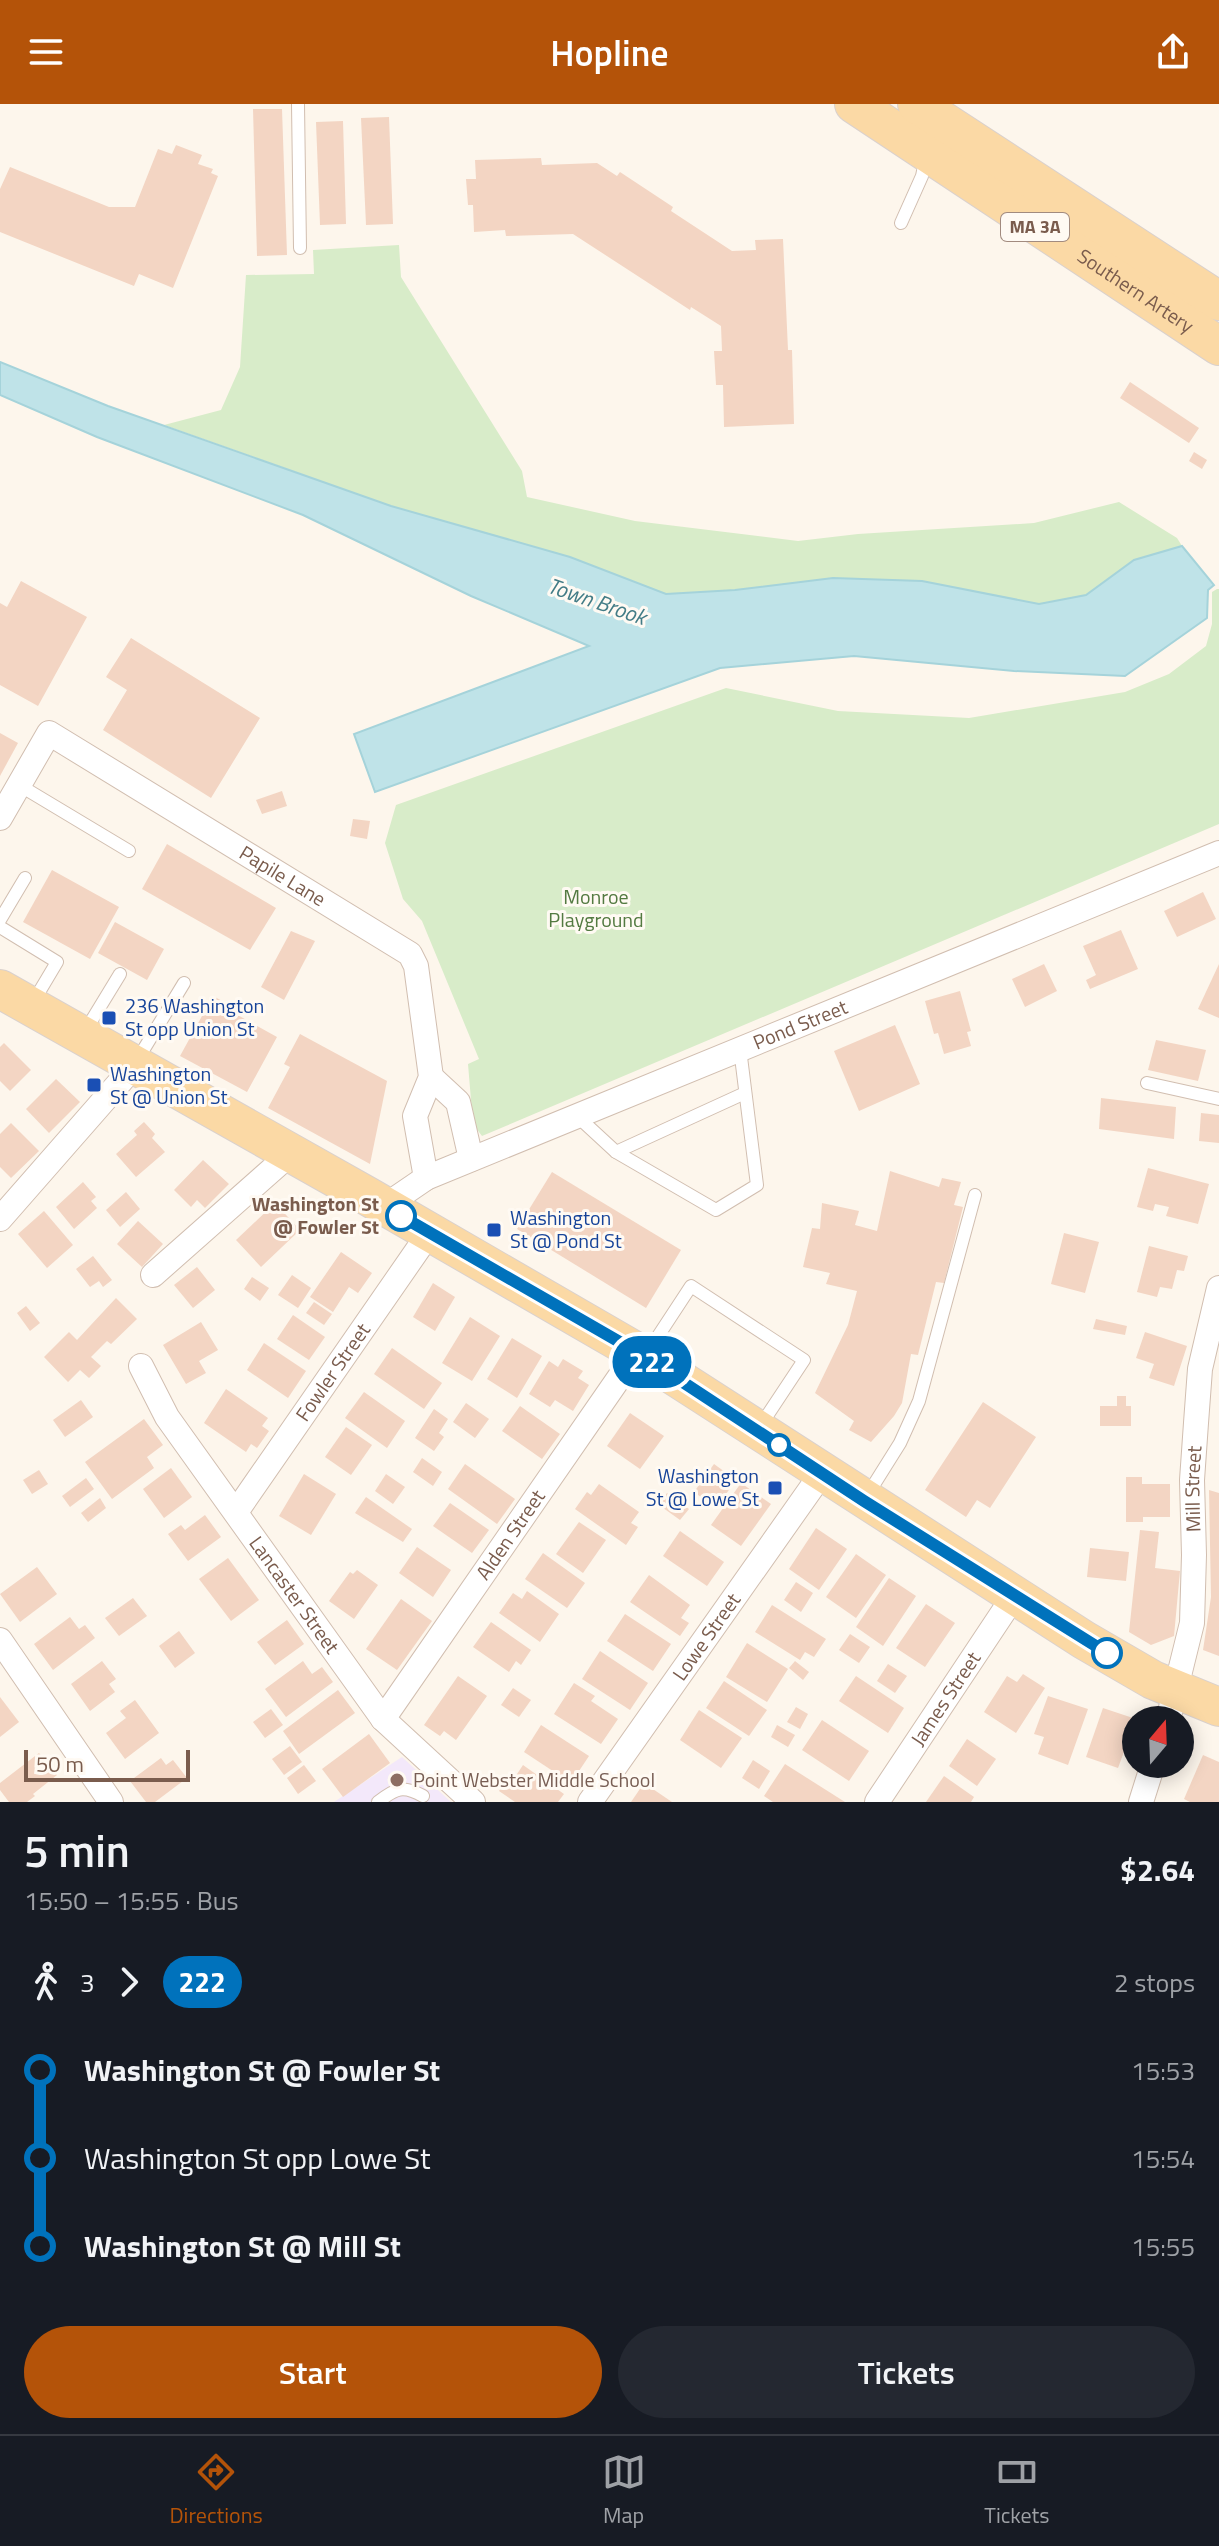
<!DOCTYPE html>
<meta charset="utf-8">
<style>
body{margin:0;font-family:"Titillium Web",sans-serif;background:#242831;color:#f1f3f6;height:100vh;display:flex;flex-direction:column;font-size:30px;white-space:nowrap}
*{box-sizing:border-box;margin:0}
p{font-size:26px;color:#9ea1a6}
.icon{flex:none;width:44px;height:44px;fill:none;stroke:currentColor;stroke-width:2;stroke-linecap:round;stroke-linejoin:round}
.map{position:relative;height:1698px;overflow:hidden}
.sheet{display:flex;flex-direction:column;background:#171b24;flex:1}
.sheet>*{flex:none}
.badge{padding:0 16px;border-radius:26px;font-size:28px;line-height:52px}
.needle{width:52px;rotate:19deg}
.controls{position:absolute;left:1122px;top:1602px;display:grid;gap:16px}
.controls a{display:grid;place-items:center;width:72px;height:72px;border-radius:50%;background:#171b24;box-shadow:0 4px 20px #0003;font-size:40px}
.scale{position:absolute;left:24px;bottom:20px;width:166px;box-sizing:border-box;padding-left:8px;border:4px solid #7a5c4d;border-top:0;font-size:22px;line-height:28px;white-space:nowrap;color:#7a5c4d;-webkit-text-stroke:6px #fffaf3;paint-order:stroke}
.map>.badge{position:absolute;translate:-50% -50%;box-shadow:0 0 0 4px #fff}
.legs{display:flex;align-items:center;gap:12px;height:88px;padding:0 24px;font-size:26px}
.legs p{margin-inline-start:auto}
.overview{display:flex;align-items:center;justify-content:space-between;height:136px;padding:0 24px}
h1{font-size:44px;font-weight:600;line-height:60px}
.button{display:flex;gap:16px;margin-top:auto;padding:16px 24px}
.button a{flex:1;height:92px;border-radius:48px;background:#b45309;color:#fff;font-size:32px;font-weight:600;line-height:92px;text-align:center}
.button a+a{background:#242831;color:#f1f3f6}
ul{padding:0 24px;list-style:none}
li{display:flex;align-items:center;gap:28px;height:88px;font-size:30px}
li i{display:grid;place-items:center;width:12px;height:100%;margin:0 10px;background:currentColor}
li i::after{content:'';width:20px;height:20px;margin:-10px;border:6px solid;border-radius:50%;background:#171b24}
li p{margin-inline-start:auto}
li:first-child i{background:linear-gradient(#0000 50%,currentColor 0)}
li:last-child i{background:linear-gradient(currentColor 50%,#0000 0)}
header{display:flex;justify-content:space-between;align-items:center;height:104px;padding:0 24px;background:#b45309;color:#fff;font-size:36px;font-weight:600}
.dock{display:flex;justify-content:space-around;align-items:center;height:112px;border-top:2px solid #363941;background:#171b24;font-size:22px;color:#9ea1a6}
.dock a{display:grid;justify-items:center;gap:4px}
.dock .selected{color:#b45309}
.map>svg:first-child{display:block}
</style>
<header><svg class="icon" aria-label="menu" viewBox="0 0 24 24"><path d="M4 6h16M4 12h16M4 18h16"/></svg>Hopline<svg class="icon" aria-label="share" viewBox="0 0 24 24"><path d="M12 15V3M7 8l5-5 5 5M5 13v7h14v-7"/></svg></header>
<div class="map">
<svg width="1219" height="1698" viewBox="0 0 1219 1698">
<rect width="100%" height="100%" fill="#fdf6ec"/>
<polygon fill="#f3e8fa" points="402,1653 451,1698 334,1698"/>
<g fill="#d8ecc9">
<polygon points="399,141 401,173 522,367 527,393 635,417 798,437 858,430 1034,419 1119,398 1177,434 1182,442 1134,456 1086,491 1039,500 922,477 833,474 735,486 666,490 570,453 391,402 164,321 221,306 240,263 246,171 314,170 313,146"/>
<polygon points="1217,485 1219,485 1219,720 482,1032 473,1020 468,960 479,955 422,817 403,795 385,739 396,701 726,584 838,607 969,614 1125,588 1169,570 1206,542 1212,520 1212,488"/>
</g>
<polygon fill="#bfe3e8" stroke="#a5d3da" stroke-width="2" points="0,258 108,302 391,402 570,453 666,490 735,486 833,474 922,477 1039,500 1086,491 1134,456 1182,442 1214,481 1208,486 1207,514 1125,572 1014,567 854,552 720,564 375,688 354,630 589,542 471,492 303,411 97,333 0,291"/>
<g fill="#f3d5c3">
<polygon points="253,5 282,5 287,151 257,152"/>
<polygon points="389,13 393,120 366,121 361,14"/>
<polygon points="343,17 346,120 320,121 316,18"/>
<polygon points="176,41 202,51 198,60 213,65 211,69 218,72 173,184 139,170 134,182 0,128 0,85 10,63 109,103 135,103 158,45 172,50"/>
<polygon points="541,54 542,61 597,59 617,72 620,68 673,103 671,107 732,147 756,146 755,136 783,135 788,246 792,246 794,320 724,323 723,281 716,281 714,247 722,247 721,222 691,203 690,206 573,130 506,132 505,126 474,128 473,101 468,101 466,75 476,75 475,56"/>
<polygon points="1130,278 1199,324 1189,339 1120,294"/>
<polygon points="1194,348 1207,356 1202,365 1189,357"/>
<polygon points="21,477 87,513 38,602 0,581 0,499 7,503"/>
<polygon points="131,534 260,614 211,694 103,626 127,586 106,573"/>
<polygon points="0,629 18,639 0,672"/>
<polygon points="282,687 287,702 262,710 256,696"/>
<polygon points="353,715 370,717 367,735 350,732"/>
<polygon points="167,740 276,804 250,846 142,785"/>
<polygon points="52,766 119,803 90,855 23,818"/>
<polygon points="1203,788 1216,815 1177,833 1164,807"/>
<polygon points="115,818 164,845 147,876 98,849"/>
<polygon points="1121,826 1138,865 1090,885 1086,876 1096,871 1083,842"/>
<polygon points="291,827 315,837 284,896 261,883"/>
<polygon points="1044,860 1057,887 1025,903 1012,875"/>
<polygon points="1219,860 1219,914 1198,905"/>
<polygon points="960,887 971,927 967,928 971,942 944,950 938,929 934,930 925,897"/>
<polygon points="213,892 237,905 234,909 277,933 247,988 180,952"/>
<polygon points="895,921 920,980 859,1007 834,947"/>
<polygon points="300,930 387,977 370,1060 268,1004 290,963 284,960"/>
<polygon points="1156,936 1206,946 1198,977 1148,966"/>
<polygon points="4,939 31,966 10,987 0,977 0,943"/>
<polygon points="56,975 80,998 49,1029 26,1005"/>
<polygon points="1101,994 1176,1003 1174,1035 1099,1025"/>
<polygon points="1201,1009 1219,1011 1219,1039 1199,1037"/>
<polygon points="144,1018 155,1030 152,1034 165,1048 136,1073 116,1050 137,1031 134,1027"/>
<polygon points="11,1019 39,1047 11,1074 0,1063 0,1030"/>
<polygon points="203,1056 229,1080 205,1104 197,1096 191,1103 174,1086"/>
<polygon points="1148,1064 1209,1080 1198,1120 1166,1112 1169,1103 1155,1100 1153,1107 1137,1103"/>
<polygon points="890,1067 939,1083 942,1074 961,1078 954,1101 963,1103 944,1179 936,1178 918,1251 911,1250 902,1299 894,1312 871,1338 849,1326 854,1317 815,1289 848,1221 857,1187 826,1180 830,1169 803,1163 812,1124 820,1125 822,1099 859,1107 855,1121 877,1127"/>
<polygon points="552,1068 681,1146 646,1204 517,1125"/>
<polygon points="83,1078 96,1093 91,1097 97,1104 74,1125 56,1103"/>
<polygon points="126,1088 140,1105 120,1123 106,1106"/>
<polygon points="275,1099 300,1126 261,1163 236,1136"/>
<polygon points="44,1107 73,1141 47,1164 18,1130"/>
<polygon points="138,1117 163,1140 142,1163 117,1140"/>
<polygon points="1064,1129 1099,1138 1085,1189 1051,1180"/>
<polygon points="1149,1142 1188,1152 1184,1167 1177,1166 1172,1185 1160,1183 1157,1193 1137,1188"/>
<polygon points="341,1148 372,1169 358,1189 349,1183 333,1208 310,1193"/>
<polygon points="93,1152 112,1176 103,1183 99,1177 90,1183 76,1165"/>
<polygon points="197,1163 215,1186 193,1204 174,1181"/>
<polygon points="292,1171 311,1184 298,1204 278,1191"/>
<polygon points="252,1173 269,1184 260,1197 244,1185"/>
<polygon points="433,1179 455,1193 435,1227 413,1213"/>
<polygon points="116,1194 137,1215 111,1240 107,1237 91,1253 101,1262 89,1274 80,1266 68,1278 44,1253 69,1228 77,1236"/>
<polygon points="314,1198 332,1210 324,1221 306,1209"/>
<polygon points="26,1202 40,1219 30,1227 17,1209"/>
<polygon points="293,1211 325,1233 309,1256 277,1235"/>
<polygon points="470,1213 500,1232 472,1277 442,1259"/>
<polygon points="1096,1215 1127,1222 1125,1231 1093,1225"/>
<polygon points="201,1218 218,1246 199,1257 206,1269 186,1280 163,1241"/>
<polygon points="1145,1228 1187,1242 1174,1282 1149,1274 1154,1260 1136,1254"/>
<polygon points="512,1234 542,1252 517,1294 487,1275"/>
<polygon points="264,1239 306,1267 288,1294 247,1266"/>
<polygon points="392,1244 442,1279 424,1305 374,1270"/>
<polygon points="563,1255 583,1267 578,1274 589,1281 573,1307 555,1296 550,1303 529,1290 549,1257 558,1263"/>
<polygon points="226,1285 268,1314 262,1322 269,1327 257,1344 251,1340 246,1348 204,1319"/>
<polygon points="364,1288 405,1317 387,1344 345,1314"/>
<polygon points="1117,1292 1126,1292 1126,1302 1131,1302 1131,1322 1100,1322 1100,1302 1117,1302"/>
<polygon points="81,1296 93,1313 65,1333 53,1316"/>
<polygon points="983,1298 1036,1333 990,1404 977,1396 966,1413 925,1386"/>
<polygon points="466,1299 489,1315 475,1334 453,1318"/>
<polygon points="520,1302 560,1330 542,1355 502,1327"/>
<polygon points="434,1305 448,1315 439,1329 444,1333 434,1347 415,1334"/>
<polygon points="630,1309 664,1332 640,1365 607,1342"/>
<polygon points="144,1315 163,1341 147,1353 154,1364 112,1395 85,1358"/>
<polygon points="346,1323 372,1341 351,1371 325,1353"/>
<polygon points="422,1354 442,1368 433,1382 413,1368"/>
<polygon points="465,1360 515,1395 497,1420 448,1385"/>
<polygon points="714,1360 736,1376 716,1404 694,1388"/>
<polygon points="171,1364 192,1393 164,1414 143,1385"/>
<polygon points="39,1366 48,1380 32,1390 23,1376"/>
<polygon points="304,1370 336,1390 311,1431 279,1412"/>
<polygon points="386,1370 405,1383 393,1400 375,1387"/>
<polygon points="1126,1373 1142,1373 1142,1380 1170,1380 1170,1413 1143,1413 1143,1418 1126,1418"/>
<polygon points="86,1374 94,1385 70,1403 62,1392"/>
<polygon points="741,1379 771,1400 741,1442 711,1421"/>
<polygon points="599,1380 639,1408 631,1419 638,1423 626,1441 575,1405 587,1388 591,1391"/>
<polygon points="1209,1386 1219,1389 1219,1552 1203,1546 1211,1493"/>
<polygon points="667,1389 689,1405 680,1416 659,1401"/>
<polygon points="366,1393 412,1425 403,1438 355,1409"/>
<polygon points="100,1394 106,1404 88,1418 81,1409"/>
<polygon points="450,1399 489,1426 472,1449 433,1422"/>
<polygon points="205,1411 221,1433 188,1457 168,1430 181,1421 185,1426"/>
<polygon points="579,1418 606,1436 583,1469 556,1450"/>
<polygon points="816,1424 847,1445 819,1486 789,1465"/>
<polygon points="1140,1426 1159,1428 1155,1464 1180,1467 1174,1532 1151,1541 1129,1528"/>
<polygon points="680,1427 724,1458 707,1482 663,1452"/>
<polygon points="417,1443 451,1466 433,1493 399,1469"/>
<polygon points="1090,1444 1129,1448 1126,1477 1087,1473"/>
<polygon points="543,1449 585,1479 567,1504 525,1475"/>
<polygon points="856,1450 886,1471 856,1514 826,1493"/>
<polygon points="228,1454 259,1496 231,1517 199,1475"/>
<polygon points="37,1463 57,1490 20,1518 0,1490"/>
<polygon points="357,1466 378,1481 354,1515 329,1497 350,1468 353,1470"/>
<polygon points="649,1471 690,1501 681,1514 689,1519 680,1532 630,1498"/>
<polygon points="889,1474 916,1492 883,1542 856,1523"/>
<polygon points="796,1478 813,1489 801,1508 784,1496"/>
<polygon points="527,1487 559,1510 540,1538 499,1509 513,1489 522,1495"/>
<polygon points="133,1494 147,1512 119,1532 105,1514"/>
<polygon points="401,1495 432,1517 397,1566 366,1545"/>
<polygon points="926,1500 955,1519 925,1563 896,1544"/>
<polygon points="772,1501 826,1535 814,1553 805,1548 800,1556 755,1528"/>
<polygon points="625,1510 671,1540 653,1567 607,1537"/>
<polygon points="70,1513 79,1525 85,1521 95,1534 53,1566 34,1540"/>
<polygon points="287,1516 304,1540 275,1561 257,1538"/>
<polygon points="491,1518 531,1546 521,1561 516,1557 509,1568 473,1543"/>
<polygon points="179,1527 195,1549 175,1564 159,1542"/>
<polygon points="850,1530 870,1543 859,1559 839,1546"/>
<polygon points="747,1539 788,1565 767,1598 726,1573"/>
<polygon points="600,1547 648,1579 630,1606 582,1575"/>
<polygon points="102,1557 116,1575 109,1580 115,1588 90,1607 71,1580"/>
<polygon points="303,1557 312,1570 322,1563 333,1578 286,1613 265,1585"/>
<polygon points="795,1557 809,1568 803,1576 789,1564"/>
<polygon points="888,1560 907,1572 895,1589 877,1577"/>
<polygon points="1023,1570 1045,1584 1016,1629 984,1608 1007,1572 1017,1578"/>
<polygon points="458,1572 487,1592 456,1636 444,1627 440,1632 424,1621"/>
<polygon points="856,1572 904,1604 888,1629 839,1597"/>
<polygon points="724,1577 767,1606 749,1632 706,1604"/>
<polygon points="574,1579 595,1592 591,1597 618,1615 601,1640 554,1610"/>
<polygon points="513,1584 531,1596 519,1613 501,1601"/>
<polygon points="338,1586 355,1609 299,1650 283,1627"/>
<polygon points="1048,1592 1088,1605 1068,1661 1038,1650 1044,1633 1034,1630"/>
<polygon points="0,1593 19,1618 0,1633"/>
<polygon points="135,1596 159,1629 125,1655 106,1629 126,1614 120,1607"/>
<polygon points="796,1603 808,1610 800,1625 787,1618"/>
<polygon points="1103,1604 1136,1615 1118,1664 1086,1653"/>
<polygon points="271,1605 283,1621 265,1634 253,1618"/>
<polygon points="699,1606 742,1634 721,1664 680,1636"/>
<polygon points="822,1616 869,1647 849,1677 802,1646"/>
<polygon points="541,1621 589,1652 571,1679 524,1648"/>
<polygon points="777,1621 795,1631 788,1643 771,1633"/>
<polygon points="369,1630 390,1659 343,1693 322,1665"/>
<polygon points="967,1635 996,1655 977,1682 949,1662"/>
<polygon points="290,1642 302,1658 284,1671 272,1655"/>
<polygon points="39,1649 57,1671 33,1690 35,1692 27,1698 9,1698 0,1686 0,1679"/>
<polygon points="1203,1651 1219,1658 1219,1698 1190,1698 1184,1695"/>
<polygon points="161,1654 166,1661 173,1656 187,1674 155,1698 146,1698 130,1677"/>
<polygon points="753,1656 770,1667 759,1685 742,1674"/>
<polygon points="785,1660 845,1698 773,1698 764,1692"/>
<polygon points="304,1661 316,1677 298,1690 287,1674"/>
<polygon points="523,1661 564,1690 558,1698 515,1698 499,1687 508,1673 513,1676"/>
<polygon points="944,1672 974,1693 971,1698 926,1698"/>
<polygon points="644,1679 672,1698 631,1698"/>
</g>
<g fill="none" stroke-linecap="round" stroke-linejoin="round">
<g stroke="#d1beb0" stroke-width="14">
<g id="lane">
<polyline points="298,0 300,144"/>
<polyline points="901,119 922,72 926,53"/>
<polyline points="19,681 129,747"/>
<polyline points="0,816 25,774"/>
<polyline points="0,823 57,858 32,900"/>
<polyline points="84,929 120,870"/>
<polyline points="136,958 184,879"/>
<polyline points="1147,979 1219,995"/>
<polyline points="577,1012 616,1048 716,1106 757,1081 740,945"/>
<polyline points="616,1048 745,989"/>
<polyline points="647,1249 691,1182 804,1256 761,1321"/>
<polyline points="868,1390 900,1339 919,1297 975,1091"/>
<path d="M 378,1698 C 396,1684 403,1681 423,1692"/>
</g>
</g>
<g stroke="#d1beb0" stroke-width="26">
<g id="street">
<path id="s1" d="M 0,714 L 49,629 L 410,850 L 416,862 L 431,973 L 415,1012 L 426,1074"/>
<polyline points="431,973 458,998 471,1055"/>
<path id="s2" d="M 385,1102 L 426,1074 L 1219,749"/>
<polyline points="0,1115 134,962"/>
<polyline points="153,1171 291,1049"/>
<path id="s3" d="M 141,1262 L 167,1313 L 383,1615 L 473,1698"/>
<path id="s4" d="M 236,1408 L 430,1128"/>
<polyline points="0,1536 111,1698"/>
<path id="s5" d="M 383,1615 L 637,1248"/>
<path id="s6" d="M 1168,1616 L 1192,1519 L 1194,1451 L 1192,1376 L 1196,1319 L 1200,1265 L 1219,1184"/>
<path id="s7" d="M 590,1698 L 822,1369"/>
<path id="s8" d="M 877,1698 L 1014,1492"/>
<polyline points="1141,1698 1153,1660"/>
</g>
</g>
<g stroke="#dad1cd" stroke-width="40">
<g id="primary">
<path id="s9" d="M 854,0 L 1219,242"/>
<polyline points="917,0 1219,197"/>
<polyline points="0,885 369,1093 637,1248 1084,1536 1153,1576 1219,1603"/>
</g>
</g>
<use href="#lane" stroke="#fff" stroke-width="12"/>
<use href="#street" stroke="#fff" stroke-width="24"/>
<use href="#primary" stroke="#fbd9a5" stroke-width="38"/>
</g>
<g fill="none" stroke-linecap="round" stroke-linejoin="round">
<g stroke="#fff" stroke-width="18">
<polyline id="line-1" points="401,1112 637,1248 864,1397 1107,1549"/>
</g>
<use href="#line-1" stroke="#0072bc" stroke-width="12"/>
</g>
<g fill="#1a4fb4" stroke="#fffaf3" stroke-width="3">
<rect x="101" y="906" width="16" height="16" rx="4"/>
<rect x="86" y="973" width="16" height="16" rx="4"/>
<rect x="486" y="1118" width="16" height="16" rx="4"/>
<rect x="767" y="1376" width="16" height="16" rx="4"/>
</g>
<g fill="#fff" stroke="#0072bc" stroke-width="4">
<circle cx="401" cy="1112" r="14"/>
<circle cx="779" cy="1341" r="10"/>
<circle cx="1107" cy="1549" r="14"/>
</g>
<circle fill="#8d6e63" stroke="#fffaf3" stroke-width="3" cx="397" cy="1676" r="8"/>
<g text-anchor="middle" stroke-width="6" stroke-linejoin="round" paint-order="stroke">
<rect fill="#fffaf3" stroke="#a28b7f" stroke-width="2" x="1001" y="109" width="68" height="28" rx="6"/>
<g font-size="18" font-weight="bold" fill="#7a5c4d">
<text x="1035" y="129">MA 3A</text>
</g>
<g font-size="20" fill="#7a5c4d" stroke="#fffaf3">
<text dy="7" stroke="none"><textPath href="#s9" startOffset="338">Southern Artery</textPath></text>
<text dy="7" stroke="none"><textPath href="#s1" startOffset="372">Papile Lane</textPath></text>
<text dy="7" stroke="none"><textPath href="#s2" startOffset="454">Pond Street</textPath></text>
<text dy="7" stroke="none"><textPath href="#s4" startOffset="170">Fowler Street</textPath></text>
<text dy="7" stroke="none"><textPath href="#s6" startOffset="234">Mill Street</textPath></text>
<text dy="7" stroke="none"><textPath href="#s5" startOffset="224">Alden Street</textPath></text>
<text dy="7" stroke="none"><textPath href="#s3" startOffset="276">Lancaster Street</textPath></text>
<text dy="7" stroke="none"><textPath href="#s7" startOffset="202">Lowe Street</textPath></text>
<text dy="7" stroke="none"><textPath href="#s8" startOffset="124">James Street</textPath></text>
</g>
<g font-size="20" fill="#537a41" stroke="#fffaf3">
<text x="596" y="800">Monroe<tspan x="596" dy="23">Playground</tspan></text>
</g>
<g font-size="20" fill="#164399" stroke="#fffaf3" text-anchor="start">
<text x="125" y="909">236 Washington<tspan x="125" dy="23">St opp Union St</tspan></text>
<text x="110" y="977">Washington<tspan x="110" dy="23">St @ Union St</tspan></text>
<text x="510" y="1121">Washington<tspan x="510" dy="23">St @ Pond St</tspan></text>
<text x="759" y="1379" text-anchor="end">Washington<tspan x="759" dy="23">St @ Lowe St</tspan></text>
</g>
<g font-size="20" font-weight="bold" fill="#7a5c4d" stroke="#fffaf3" text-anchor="end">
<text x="379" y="1107">Washington St<tspan x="379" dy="23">@ Fowler St</tspan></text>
</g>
<g font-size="20" fill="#785e54" stroke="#fffaf3" text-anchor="start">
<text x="413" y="1683">Point Webster Middle School</text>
</g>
<g font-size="22" font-style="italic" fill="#437c86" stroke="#fffaf3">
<text transform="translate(597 497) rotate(19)" y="8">Town Brook</text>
</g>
</g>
</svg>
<div class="controls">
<a><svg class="needle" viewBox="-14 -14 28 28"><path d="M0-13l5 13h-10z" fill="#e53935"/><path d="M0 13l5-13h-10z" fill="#9ea1a6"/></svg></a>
</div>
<div class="scale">50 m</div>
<b class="badge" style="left:652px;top:1258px;background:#0072bc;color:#fff">222</b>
</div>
<section class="sheet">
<div class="overview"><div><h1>5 min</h1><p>15:50 – 15:55 · Bus</p></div><b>$2.64</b></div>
<div class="legs"><svg class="icon" aria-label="walk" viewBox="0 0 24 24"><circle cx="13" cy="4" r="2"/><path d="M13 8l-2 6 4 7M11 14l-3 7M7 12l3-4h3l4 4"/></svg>3<svg class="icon" aria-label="forward" viewBox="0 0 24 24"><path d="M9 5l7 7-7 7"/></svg><b class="badge" style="background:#0072bc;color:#fff">222</b><p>2 stops</p></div>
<ul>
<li><i style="color:#0072bc"></i><b>Washington St @ Fowler St</b><p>15:53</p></li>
<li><i style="color:#0072bc"></i><span>Washington St opp Lowe St</span><p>15:54</p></li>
<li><i style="color:#0072bc"></i><b>Washington St @ Mill St</b><p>15:55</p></li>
</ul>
<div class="button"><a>Start</a><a>Tickets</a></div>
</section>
<nav class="dock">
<a class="selected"><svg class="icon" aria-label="directions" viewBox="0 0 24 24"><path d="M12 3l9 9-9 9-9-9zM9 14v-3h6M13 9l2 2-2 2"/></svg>Directions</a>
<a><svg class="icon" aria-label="map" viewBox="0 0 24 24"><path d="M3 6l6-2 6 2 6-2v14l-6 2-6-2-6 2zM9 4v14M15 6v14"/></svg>Map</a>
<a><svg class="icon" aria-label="tickets" viewBox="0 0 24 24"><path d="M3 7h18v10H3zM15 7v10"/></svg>Tickets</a>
</nav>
